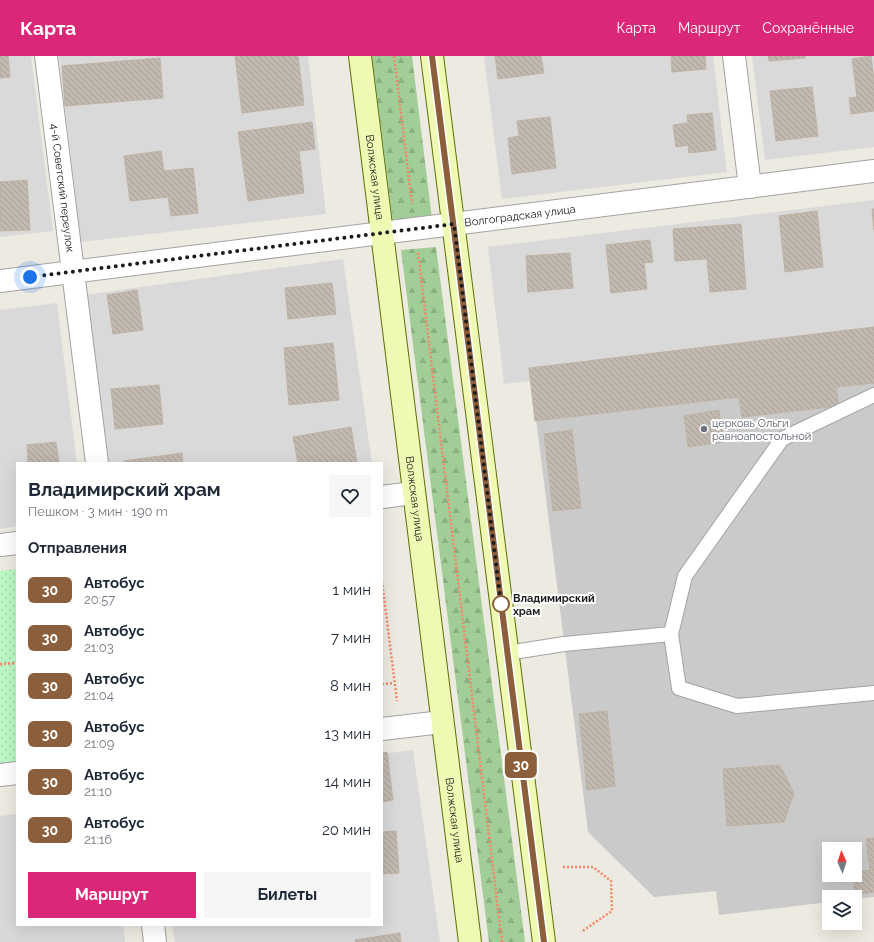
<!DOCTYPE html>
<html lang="ru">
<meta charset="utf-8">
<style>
body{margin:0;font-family:Raleway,sans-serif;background:#f6f6f7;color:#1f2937;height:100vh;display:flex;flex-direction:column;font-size:15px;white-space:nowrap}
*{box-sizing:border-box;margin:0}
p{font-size:13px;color:#747a83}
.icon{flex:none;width:22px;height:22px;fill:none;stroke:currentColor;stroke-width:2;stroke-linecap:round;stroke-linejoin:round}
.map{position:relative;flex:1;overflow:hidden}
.side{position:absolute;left:16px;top:406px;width:367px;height:464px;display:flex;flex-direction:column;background:#fff;border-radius:0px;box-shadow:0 4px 16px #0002}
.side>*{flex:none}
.badge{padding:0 8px;border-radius:6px;font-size:14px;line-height:26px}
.needle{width:26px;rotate:357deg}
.tools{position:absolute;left:822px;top:786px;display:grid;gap:8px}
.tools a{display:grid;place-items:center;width:40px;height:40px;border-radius:0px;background:#fff;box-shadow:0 4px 16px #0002;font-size:20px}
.you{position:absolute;width:20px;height:20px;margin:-10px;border:3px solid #fff;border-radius:50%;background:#1a73e8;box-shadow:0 0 0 6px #1a73e833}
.map>.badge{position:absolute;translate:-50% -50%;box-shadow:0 0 0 2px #fff}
h2{padding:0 12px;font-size:15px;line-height:36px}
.round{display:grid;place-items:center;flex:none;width:42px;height:42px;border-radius:0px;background:#f6f6f7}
.summary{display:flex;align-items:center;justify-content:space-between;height:68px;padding:0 12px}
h1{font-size:19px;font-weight:700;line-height:30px}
.primary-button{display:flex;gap:8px;margin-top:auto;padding:8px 12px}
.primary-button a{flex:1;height:46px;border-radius:0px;background:#db2777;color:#fff;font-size:16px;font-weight:700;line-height:46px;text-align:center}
.primary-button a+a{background:#f6f6f7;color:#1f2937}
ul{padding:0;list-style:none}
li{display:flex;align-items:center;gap:12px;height:48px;padding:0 12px}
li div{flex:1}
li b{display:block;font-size:15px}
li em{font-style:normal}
li .badge{min-width:44px;font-weight:700;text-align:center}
header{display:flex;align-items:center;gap:24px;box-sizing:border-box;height:56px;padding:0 20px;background:#db2777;color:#fff}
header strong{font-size:19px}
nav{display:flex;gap:22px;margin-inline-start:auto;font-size:14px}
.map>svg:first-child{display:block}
</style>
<header>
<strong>Карта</strong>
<nav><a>Карта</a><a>Маршрут</a><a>Сохранённые</a></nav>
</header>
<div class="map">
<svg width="874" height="886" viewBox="0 0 874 886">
<defs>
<pattern id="forest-firs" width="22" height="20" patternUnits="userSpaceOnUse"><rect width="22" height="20" fill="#a1cd96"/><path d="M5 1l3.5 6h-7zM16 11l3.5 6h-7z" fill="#8aaf81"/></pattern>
<pattern id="park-dots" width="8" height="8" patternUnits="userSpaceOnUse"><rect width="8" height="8" fill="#bdf9c7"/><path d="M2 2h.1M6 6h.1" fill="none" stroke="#a2d5aa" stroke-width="1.8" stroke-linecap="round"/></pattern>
<pattern id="building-back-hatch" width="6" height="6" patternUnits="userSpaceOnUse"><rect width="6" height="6" fill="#c2bab1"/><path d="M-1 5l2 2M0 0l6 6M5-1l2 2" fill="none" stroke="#a69f98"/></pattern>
</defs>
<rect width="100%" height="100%" fill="#edeae1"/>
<g fill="#dad9d9">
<polygon points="0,0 31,0 53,175 0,181"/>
<polygon points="59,0 308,0 326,158 81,186"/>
<polygon points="484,0 713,0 727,116 502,143"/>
<polygon points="752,0 874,0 874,91 765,104"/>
<polygon points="874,144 874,283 504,328 488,191"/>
<polygon points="343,203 372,407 108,407 84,239"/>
<polygon points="57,247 77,407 17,407 17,470 0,473 0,254"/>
<polygon points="413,694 440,886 175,886 172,869 382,869 382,698"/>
<polygon points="17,758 17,869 123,869 125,886 0,886 0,760"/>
</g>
<path fill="#cacaca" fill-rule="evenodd" d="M 874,291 L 874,841 L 855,843 L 855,841 L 829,841 L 829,846 L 719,859 L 716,835 L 654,841 L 588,776 L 533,339 ZM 829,793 L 855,793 L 855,819 L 829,819 Z"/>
<g fill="url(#forest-firs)">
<polygon points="372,0 412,0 432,163 393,167"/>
<polygon points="436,191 525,886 489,886 401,194"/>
</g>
<polygon fill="url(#park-dots)" points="17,513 17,713 0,715 0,515"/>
<g fill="url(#building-back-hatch)" stroke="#bfb2a4">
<polygon points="0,0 8,0 10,21 0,22"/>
<polygon points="235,0 298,0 304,49 242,57"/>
<polygon points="495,0 541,0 544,17 498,23"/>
<polygon points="671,0 705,0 706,13 672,16"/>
<polygon points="768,0 805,0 805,2 769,5"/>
<polygon points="871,0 874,23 874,55 851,58 849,42 857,41 852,3"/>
<polygon points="160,2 163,42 65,50 62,10"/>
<polygon points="812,31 818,80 776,85 770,35"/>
<polygon points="712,57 716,94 689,97 688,89 676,91 673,69 688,67 687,59"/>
<polygon points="550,61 556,112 512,118 508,82 519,80 517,65"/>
<polygon points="312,66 315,93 299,95 304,137 248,145 238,76"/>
<polygon points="161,95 164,115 193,112 198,157 171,160 168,141 130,145 124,100"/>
<polygon points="27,124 30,174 0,175 0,126"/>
<polygon points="872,153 874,153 874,174"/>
<polygon points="817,155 823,211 785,216 779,160"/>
<polygon points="741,168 746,233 710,236 707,203 675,205 673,173"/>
<polygon points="650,184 653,206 644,207 647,233 611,237 606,189"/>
<polygon points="570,197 573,232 528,236 526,200"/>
<polygon points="332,227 336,258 288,263 285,232"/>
<polygon points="137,234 143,274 113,278 107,239"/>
<polygon points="874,271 874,327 836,331 839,350 742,361 739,341 535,365 529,312"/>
<polygon points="333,287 339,344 289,349 284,292"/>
<polygon points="159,329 163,368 115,373 111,333"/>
<polygon points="719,354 724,386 688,391 684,360"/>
<polygon points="351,371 357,407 298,407 293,381"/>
<polygon points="572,374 581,452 553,455 544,378"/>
<polygon points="56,386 59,407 28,407 27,389"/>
<polygon points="182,397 183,407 124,407 124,405"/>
<polygon points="607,655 615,730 587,734 579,658"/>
<polygon points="387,696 393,744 382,746 382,697"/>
<polygon points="780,709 794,737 784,766 727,770 723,713"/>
<polygon points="396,775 399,817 382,818 382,776"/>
<polygon points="874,782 874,836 855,839 853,819 855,819 855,816 870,814 866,783"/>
<polygon points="400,877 401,886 356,886 355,884"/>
</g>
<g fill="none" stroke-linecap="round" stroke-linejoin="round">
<g stroke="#a3a3a3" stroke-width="16">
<g id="lane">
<polyline points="874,339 782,383 685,520 671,578 679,632 737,650 874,637"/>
<polyline points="507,597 564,588 671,578"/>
</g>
</g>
<g stroke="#a3a3a3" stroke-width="24">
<g id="street">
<path id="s1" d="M 46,0 L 97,407"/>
<polyline points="734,0 750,131"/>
<path id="s2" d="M 0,225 L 874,115"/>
<polyline points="382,441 413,437"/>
<polyline points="0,489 17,487"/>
<polyline points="382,673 442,666"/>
<polyline points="0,719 17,717"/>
<polyline points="153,869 155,886"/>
</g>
</g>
<g stroke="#5b7105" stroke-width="24">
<g id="secondary">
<path id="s3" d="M 360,0 L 470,886"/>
<polyline points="432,0 544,886"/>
</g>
</g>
<g stroke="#f98467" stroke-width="2.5" stroke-dasharray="2 2" stroke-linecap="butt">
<polyline points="394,0 412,148"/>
<polyline points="418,197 502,886"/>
<polyline points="382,525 397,645"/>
<polyline points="0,608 17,607"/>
<polyline points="382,628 394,627"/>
<polyline points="563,811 593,811 611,825 612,855 581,876"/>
</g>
<use href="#lane" stroke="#fff" stroke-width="14"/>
<use href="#street" stroke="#fff" stroke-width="22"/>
<use href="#secondary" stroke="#eff9b4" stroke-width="22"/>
</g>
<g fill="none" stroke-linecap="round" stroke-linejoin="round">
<g stroke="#fff" stroke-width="9">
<polyline id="line" points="432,0 544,886"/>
</g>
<use href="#line" stroke="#8b5e3c" stroke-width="6"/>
<polyline stroke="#1c1c1c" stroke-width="4" stroke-dasharray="0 7.2" points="30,221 454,168 501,548"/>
</g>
<circle fill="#6b7280" stroke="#fff" stroke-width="1.5" cx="704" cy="373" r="4"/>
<circle fill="#fff" stroke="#8b5e3c" stroke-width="2" cx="501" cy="548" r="8"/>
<g text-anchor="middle" stroke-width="4" stroke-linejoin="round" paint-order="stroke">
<g font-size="11" fill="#1c1c1c" stroke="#fff">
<text dy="4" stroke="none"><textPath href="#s3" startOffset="122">Волжская улица</textPath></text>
<text dy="4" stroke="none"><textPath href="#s1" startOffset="133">4-й Советский переулок</textPath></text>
<text dy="4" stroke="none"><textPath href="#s2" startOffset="524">Волгоградская улица</textPath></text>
<text dy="4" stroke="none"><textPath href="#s3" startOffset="446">Волжская улица</textPath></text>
<text dy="4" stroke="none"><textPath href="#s3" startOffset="770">Волжская улица</textPath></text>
</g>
<g font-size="11" fill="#5b616d" stroke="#fff" text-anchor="start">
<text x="712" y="371">церковь Ольги<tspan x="712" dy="13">равноапостольной</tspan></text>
</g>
<g font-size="11" font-weight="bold" fill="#1c1c1c" stroke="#fff" text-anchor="start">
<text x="513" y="546">Владимирский<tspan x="513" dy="13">храм</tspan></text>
</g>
</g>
</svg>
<div class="tools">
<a><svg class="needle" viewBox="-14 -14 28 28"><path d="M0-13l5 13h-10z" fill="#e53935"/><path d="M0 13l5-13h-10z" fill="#747a83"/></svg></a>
<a><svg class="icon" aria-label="layers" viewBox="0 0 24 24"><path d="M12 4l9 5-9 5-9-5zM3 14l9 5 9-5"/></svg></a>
</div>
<div class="you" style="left:30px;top:221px"></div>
<b class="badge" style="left:521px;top:709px;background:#8b5e3c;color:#fff">30</b>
<section class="side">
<div class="summary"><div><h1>Владимирский храм</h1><p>Пешком · 3 мин · 190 m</p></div><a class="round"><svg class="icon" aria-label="heart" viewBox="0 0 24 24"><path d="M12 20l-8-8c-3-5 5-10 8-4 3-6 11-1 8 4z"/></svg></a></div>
<h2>Отправления</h2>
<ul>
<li><span class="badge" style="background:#8b5e3c;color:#fff">30</span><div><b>Автобус</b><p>20:57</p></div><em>1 мин</em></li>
<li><span class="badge" style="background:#8b5e3c;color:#fff">30</span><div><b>Автобус</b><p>21:03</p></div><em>7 мин</em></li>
<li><span class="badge" style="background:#8b5e3c;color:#fff">30</span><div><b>Автобус</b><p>21:04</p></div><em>8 мин</em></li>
<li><span class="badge" style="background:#8b5e3c;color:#fff">30</span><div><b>Автобус</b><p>21:09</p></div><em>13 мин</em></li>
<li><span class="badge" style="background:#8b5e3c;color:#fff">30</span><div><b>Автобус</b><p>21:10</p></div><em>14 мин</em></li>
<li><span class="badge" style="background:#8b5e3c;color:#fff">30</span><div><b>Автобус</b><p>21:16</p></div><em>20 мин</em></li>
</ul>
<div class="primary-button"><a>Маршрут</a><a>Билеты</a></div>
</section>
</div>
